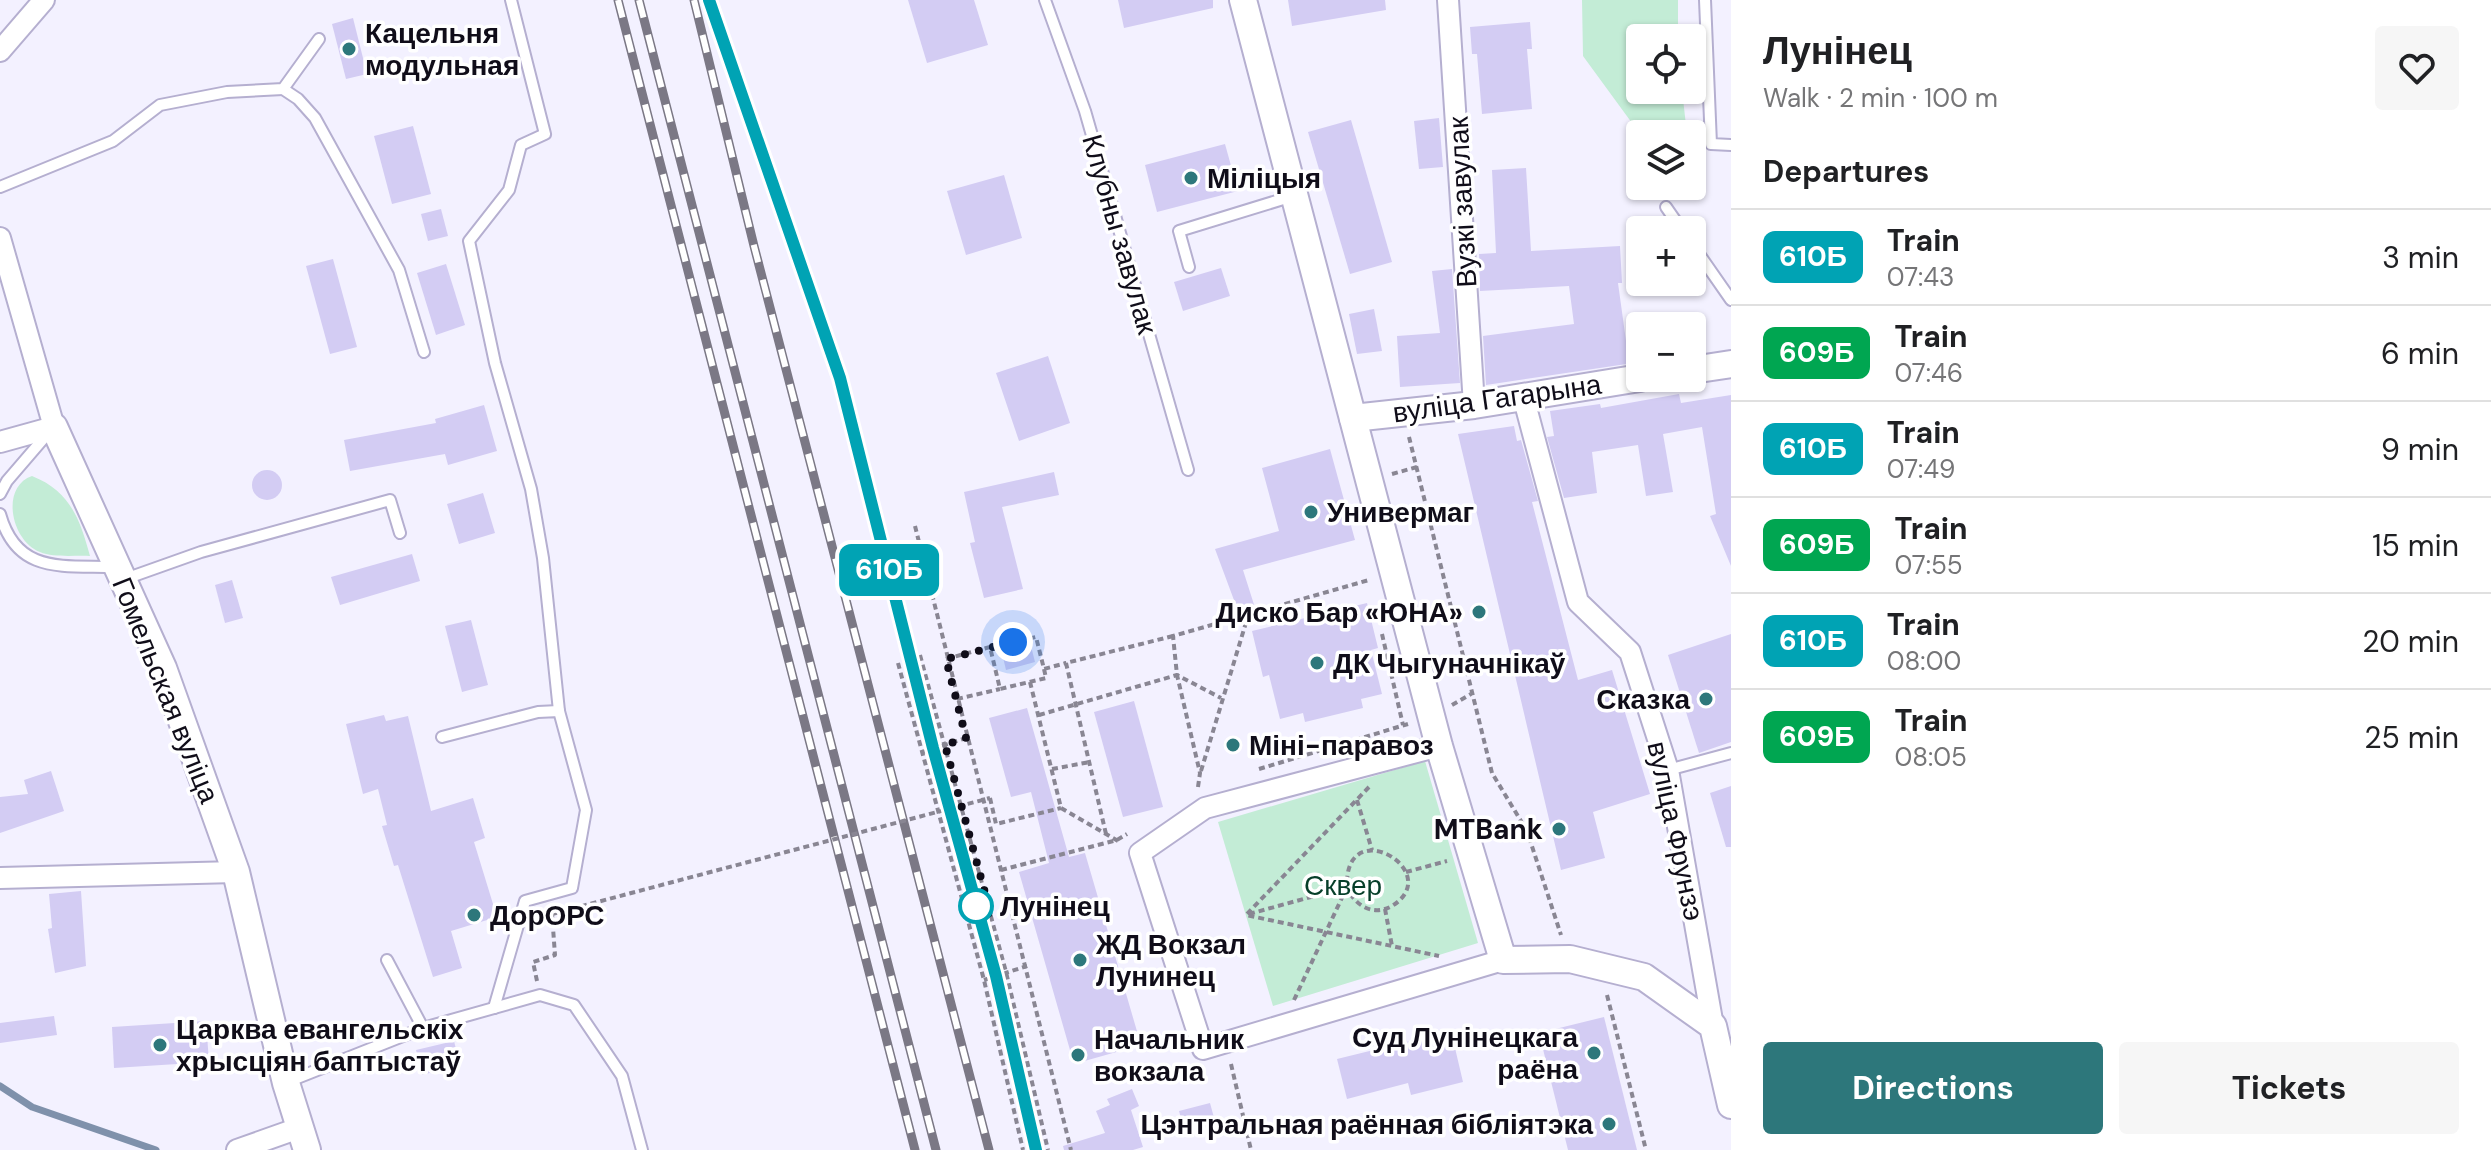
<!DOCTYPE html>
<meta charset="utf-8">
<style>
body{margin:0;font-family:"DM Sans",sans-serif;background:#f6f6f6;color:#202124;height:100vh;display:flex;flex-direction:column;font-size:30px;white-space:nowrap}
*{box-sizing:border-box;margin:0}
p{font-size:26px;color:#757577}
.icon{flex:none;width:44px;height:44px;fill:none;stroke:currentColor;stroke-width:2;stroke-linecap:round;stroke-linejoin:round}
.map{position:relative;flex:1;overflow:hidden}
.side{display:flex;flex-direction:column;background:#fff;width:760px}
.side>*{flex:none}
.badge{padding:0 16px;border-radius:12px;font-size:28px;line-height:52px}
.buttons{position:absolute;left:1626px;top:24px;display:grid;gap:16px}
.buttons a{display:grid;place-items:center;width:80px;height:80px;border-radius:8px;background:#fff;box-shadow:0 2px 6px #0004;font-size:40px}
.you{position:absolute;width:40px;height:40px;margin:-20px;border:6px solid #fff;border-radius:50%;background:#1a73e8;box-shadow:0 0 0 12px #1a73e833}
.map>.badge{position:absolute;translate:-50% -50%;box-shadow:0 0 0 4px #fff}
h2{padding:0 32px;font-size:30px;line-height:72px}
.round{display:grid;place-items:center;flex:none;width:84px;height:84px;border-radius:8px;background:#f6f6f6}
.overview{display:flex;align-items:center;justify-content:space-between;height:136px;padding:0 32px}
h1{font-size:38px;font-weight:700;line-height:60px}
.cta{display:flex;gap:16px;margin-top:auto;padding:16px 32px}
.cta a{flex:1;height:92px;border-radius:8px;background:#2d777b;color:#fff;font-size:32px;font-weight:700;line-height:92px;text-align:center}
.cta a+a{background:#f6f6f6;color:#202124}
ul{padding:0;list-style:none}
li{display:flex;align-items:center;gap:24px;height:96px;padding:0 32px;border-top:2px solid #e0e0e0}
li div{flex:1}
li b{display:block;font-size:30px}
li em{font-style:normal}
li .badge{min-width:88px;font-weight:700;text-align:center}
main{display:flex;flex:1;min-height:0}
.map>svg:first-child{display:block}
</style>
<main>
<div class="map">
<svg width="1731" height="1150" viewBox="0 0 1731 1150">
<rect width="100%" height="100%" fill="#f3f1ff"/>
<g fill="#c3ecd6">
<polygon points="1582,0 1678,0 1678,38 1640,38 1640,90 1682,90 1687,134 1640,134 1583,56"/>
<path d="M 32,476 C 70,491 80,519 90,556 C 76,555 54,558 40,552 C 11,541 0,487 32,476 Z"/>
<polygon points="1425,761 1478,943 1273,1006 1218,822"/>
</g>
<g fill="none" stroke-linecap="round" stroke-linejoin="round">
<polyline stroke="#7f91ab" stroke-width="7" points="0,1086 32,1107 156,1150"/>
</g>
<g fill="#d3ccf3">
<polygon points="908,0 974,0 988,45 927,63"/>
<polygon points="1118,0 1213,0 1213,8 1124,28"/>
<polygon points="1288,0 1385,0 1386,10 1292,26"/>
<polygon points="353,18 367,74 346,79 332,24"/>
<polygon points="1530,22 1532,49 1527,49 1532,109 1482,114 1477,54 1472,54 1470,27"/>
<polygon points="1439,118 1443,167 1419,169 1414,121"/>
<polygon points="1351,120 1392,262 1350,274 1308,132"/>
<polygon points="413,126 431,194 392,204 374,136"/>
<polygon points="1225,144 1238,191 1157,212 1145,165"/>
<polygon points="1526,168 1531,251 1620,246 1622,283 1618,283 1626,341 1640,339 1640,362 1486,385 1483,336 1574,324 1569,286 1480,291 1479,254 1496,253 1492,170"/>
<polygon points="1004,175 1022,238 966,255 947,191"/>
<polygon points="441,209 448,236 428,241 421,214"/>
<polygon points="333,259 357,347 330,354 306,266"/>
<polygon points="446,264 465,325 436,335 417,273"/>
<polygon points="1221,268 1230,296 1183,311 1174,282"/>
<polygon points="1452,269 1460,383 1400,387 1397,336 1440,333 1432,271"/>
<polygon points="1374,309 1382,351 1357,354 1349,314"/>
<polygon points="1048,356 1070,423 1019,441 996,373"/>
<polygon points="1679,394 1681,403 1731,395 1731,566 1710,516 1716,514 1702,427 1663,434 1673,492 1646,496 1638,445 1592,452 1597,493 1564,498 1547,437 1554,436 1550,411 1600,404 1601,408"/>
<polygon points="484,405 497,451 448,465 445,454 350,471 344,440 436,423 435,419"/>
<polygon points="1514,426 1517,441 1521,440 1538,501 1532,502 1578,680 1612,670 1650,794 1593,812 1605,858 1561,870 1458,434"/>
<polygon points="1330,449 1355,540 1243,570 1257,614 1241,619 1215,549 1279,531 1262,468"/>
<circle cx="267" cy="485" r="15"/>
<polygon points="1054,472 1059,495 1002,507 1023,589 984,598 970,543 975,542 964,492"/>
<polygon points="483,493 495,533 459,544 447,504"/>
<polygon points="412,554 420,581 340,605 331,577"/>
<polygon points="232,580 243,618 225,623 215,585"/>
<polygon points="1367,603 1378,648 1371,650 1382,694 1361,699 1363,708 1305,722 1303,713 1280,719 1269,675 1263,677 1252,631"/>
<polygon points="471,620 488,685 462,692 445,626"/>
<polygon points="1731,634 1731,742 1699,753 1668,655"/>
<polygon points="1030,642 1035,662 1006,670 1001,649"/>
<polygon points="1134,701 1163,807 1123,817 1094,712"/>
<polygon points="1027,708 1069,857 1085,853 1141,1045 1074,1064 1019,872 1049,863 1031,792 1011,797 989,718"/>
<polygon points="384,715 386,721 408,716 431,811 473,798 485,838 474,842 497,917 451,931 462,968 433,977 398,865 394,866 382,826 387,825 378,789 363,794 346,724"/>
<polygon points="51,771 64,811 0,833 0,797 28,794 24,780"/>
<polygon points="1731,786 1731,847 1726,847 1710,793"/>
<polygon points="81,891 86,966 55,973 48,929 52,928 49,894"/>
<polygon points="54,1016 57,1035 0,1043 0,1023"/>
<polygon points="1604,1017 1637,1150 1568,1150 1539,1033"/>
<polygon points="206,1021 209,1062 114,1068 112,1027"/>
<polygon points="1451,1031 1463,1082 1411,1095 1408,1083 1347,1099 1337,1059"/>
<polygon points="454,1041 460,1065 422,1075 416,1050"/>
<polygon points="1132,1089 1139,1106 1131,1110 1143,1147 1133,1150 1064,1150 1063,1146 1105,1133 1096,1111 1110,1105 1107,1099"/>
<polygon points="1210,1103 1216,1125 1185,1133 1179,1111"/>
</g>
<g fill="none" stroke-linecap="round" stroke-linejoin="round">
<g stroke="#b5afd0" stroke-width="14">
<g id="service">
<polyline points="511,0 545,134 521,145 509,190 469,241 495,363 531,489 543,558 559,711"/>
<polyline points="1045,0 1085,111 1188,470"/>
<polyline points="1705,0 1711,144 1731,145"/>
<polyline points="283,89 298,99 315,118 399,270 424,352"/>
<polyline points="0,187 113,141 160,105 227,92 283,89 319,39"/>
<polyline points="1666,207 1682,230"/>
<polyline points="1692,244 1731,300"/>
<polyline points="1189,267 1179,231 1293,196"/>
<polyline points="0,494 7,481 50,431"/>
<path d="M 0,514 C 17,575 63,565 115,567"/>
<polyline points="125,579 201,552 390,500 400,533"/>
<polyline points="442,737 538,712 559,711 586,810 572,888 525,901 494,1008"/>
<polyline points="1668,770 1731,753"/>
<polyline points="387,960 423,1028"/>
<polyline points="287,1082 423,1028 540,995 574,1005 622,1076 642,1150"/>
</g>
</g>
<g stroke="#b5afd0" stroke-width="24">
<g id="minor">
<polyline points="1448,0 1474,405"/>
<polyline points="0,51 44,0"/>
<polyline points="0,238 54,427 0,442"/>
<polyline points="1523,396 1578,602 1630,652 1668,770 1713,1026"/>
<polyline points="1439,746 1205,808 1140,853 1203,1049 1503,960"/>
<polyline points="0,878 236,872"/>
<polyline points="237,1150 299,1128"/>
</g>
</g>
<g stroke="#b5afd0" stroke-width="30">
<g id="tertiary">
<polyline points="1243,0 1439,746 1503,960 1570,959 1644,977 1713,1026 1731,1105"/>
<polyline points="1692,370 1731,364"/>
<polyline points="1353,418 1474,405 1640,378"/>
<polyline points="54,427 163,668 236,872 286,1083 307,1150"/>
</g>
</g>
<g stroke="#898693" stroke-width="4" stroke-dasharray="6 4" stroke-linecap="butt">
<polyline points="1409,437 1492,773 1527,831 1561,935"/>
<polyline points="1392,474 1417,467"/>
<polyline points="915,526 1071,1150"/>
<polyline points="1382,634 1403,725"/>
<polyline points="920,655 1006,972 1048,1150"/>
<polyline points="946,659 990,647"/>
<polyline points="898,663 984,980 1023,1150"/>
<polyline points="1044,669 1046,678 1000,689 990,647 1036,637 1044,669 1066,663"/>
<polyline points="1030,682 1061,808"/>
<polyline points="957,699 1000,689"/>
<polyline points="1452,705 1471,694"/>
<polyline points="1039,715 1177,675 1221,698"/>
<polyline points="923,752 966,738"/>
<polyline points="1052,769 1090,762"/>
<polyline points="1259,769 1408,724"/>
<polyline points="1201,771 1248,616"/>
<polyline points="1198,787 1200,773 1177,675 1173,636 1369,580"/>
<polyline points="1369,787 1246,915 1439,956"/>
<polyline points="990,798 996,824 1061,808"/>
<polyline points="1357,800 1372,850"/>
<polyline points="1061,808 1118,841"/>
<polyline points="1106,834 1066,663 1173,636"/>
<polyline points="1001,870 1117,840 1127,834"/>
<polyline points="1406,872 1447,861"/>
<polyline points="1385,909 1392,946"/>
<polyline points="1249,914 1347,887"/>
<polyline points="984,980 1027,966"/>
<polyline points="537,981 533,962 555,955 552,914"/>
<polyline points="1607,995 1646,1150"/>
<path d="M 1294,1000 L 1347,887 C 1344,811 1447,872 1392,906 C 1373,917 1354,905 1347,887"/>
<polyline points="1231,1064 1251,1150"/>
</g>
<use href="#service" stroke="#fff" stroke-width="10"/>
<use href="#minor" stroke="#fff" stroke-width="20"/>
<use href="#tertiary" stroke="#fff" stroke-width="26"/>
<g stroke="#7b7885" stroke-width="9">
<g id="rail">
<polyline points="618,0 915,1150"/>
<polyline points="639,0 936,1150"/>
<polyline points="694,0 754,246 989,1150"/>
<polyline points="709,0 840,378 933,748 996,976 1036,1150"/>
</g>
</g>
<use href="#rail" stroke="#fff" stroke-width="6" stroke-dasharray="18" stroke-linecap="butt"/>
<polyline stroke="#898693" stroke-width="4" stroke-dasharray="6 4" stroke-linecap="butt" points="552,914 990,798"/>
</g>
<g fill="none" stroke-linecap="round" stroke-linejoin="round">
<g stroke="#fff" stroke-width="18">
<polyline id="line" points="709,0 840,378 933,748 996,976 1036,1150"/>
</g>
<use href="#line" stroke="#00a3b4" stroke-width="12"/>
<polyline stroke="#100d19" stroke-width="8" stroke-dasharray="0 14.4" points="976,906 991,915 945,745 966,738 946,659 1013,642"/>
</g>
<g fill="#2d777b" stroke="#fff" stroke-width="3">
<circle cx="349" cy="49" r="8"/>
<circle cx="1191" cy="178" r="8"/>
<circle cx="1311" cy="512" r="8"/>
<circle cx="1479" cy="612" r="8"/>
<circle cx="1317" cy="663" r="8"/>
<circle cx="1706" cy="699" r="8"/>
<circle cx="1233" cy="745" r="8"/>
<circle cx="1559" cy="829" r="8"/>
<circle cx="474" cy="915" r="8"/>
<circle cx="1080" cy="960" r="8"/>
<circle cx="160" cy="1045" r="8"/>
<circle cx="1594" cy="1053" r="8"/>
<circle cx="1078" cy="1055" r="8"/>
<circle cx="1609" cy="1124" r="8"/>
</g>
<circle fill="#fff" stroke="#00a3b4" stroke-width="4" cx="976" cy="906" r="16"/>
<g text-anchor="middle" stroke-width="7" stroke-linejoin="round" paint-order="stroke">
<g font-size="28" font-weight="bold" fill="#100d19" stroke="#fff" text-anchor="start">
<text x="365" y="43">Кацельня<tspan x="365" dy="32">модульная</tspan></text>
<text x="1207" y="188">Міліцыя</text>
<text x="1327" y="522">Универмаг</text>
<text x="1463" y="622" text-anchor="end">Диско Бар «ЮНА»</text>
<text x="1333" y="673">ДК Чыгуначнікаў</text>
<text x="1690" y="709" text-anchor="end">Сказка</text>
<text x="1249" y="755">Міні-паравоз</text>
<text x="1543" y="839" text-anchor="end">MTBank</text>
<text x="490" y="925">ДорОРС</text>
<text x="1096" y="954">ЖД Вокзал<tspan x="1096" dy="32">Лунинец</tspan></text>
<text x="176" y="1039">Царква евангельскіх<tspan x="176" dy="32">хрысціян баптыстаў</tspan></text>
<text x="1578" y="1047" text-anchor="end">Суд Лунінецкага<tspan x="1578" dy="32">раёна</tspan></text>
<text x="1094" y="1049">Начальник<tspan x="1094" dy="32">вокзала</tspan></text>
<text x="1593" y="1134" text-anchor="end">Цэнтральная раённая бібліятэка</text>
</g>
<g font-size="28" fill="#100d19" stroke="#fff">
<text transform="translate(1462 202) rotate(-93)" y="10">Вузкі завулак</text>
<text transform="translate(1120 234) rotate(74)" y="10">Клубны завулак</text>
<text transform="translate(1497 398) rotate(-8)" y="10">вуліца Гагарына</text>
<text transform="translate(166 690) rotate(68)" y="10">Гомельская вуліца</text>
<text transform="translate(1676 831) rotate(78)" y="10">вуліца Фрунзэ</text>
</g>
<g font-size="28" fill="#063e29" stroke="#fff">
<text x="1343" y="895">Сквер</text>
</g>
<g font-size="28" font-weight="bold" fill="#100d19" stroke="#fff" text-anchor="start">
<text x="1000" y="916">Лунінец</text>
</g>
</g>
</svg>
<div class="buttons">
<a><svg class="icon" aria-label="locate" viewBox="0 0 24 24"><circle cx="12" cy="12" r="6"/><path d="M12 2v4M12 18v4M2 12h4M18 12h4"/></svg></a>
<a><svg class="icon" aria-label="layers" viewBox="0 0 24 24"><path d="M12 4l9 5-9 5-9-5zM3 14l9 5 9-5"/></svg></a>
<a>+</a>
<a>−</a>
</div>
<div class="you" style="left:1013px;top:642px"></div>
<b class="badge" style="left:889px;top:570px;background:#00a3b4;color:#fff">610Б</b>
</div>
<section class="side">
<div class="overview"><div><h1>Лунінец</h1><p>Walk · 2 min · 100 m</p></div><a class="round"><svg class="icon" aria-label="heart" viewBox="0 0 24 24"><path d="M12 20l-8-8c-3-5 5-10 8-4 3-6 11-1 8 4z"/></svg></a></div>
<h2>Departures</h2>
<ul>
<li><span class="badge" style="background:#00a3b4;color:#fff">610Б</span><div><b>Train</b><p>07:43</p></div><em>3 min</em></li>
<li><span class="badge" style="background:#00a651;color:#fff">609Б</span><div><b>Train</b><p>07:46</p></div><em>6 min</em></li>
<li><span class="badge" style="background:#00a3b4;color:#fff">610Б</span><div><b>Train</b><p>07:49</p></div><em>9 min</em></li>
<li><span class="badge" style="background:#00a651;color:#fff">609Б</span><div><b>Train</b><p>07:55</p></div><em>15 min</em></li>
<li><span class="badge" style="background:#00a3b4;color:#fff">610Б</span><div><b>Train</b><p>08:00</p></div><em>20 min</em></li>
<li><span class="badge" style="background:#00a651;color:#fff">609Б</span><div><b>Train</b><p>08:05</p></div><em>25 min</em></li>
</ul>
<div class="cta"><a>Directions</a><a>Tickets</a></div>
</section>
</main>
